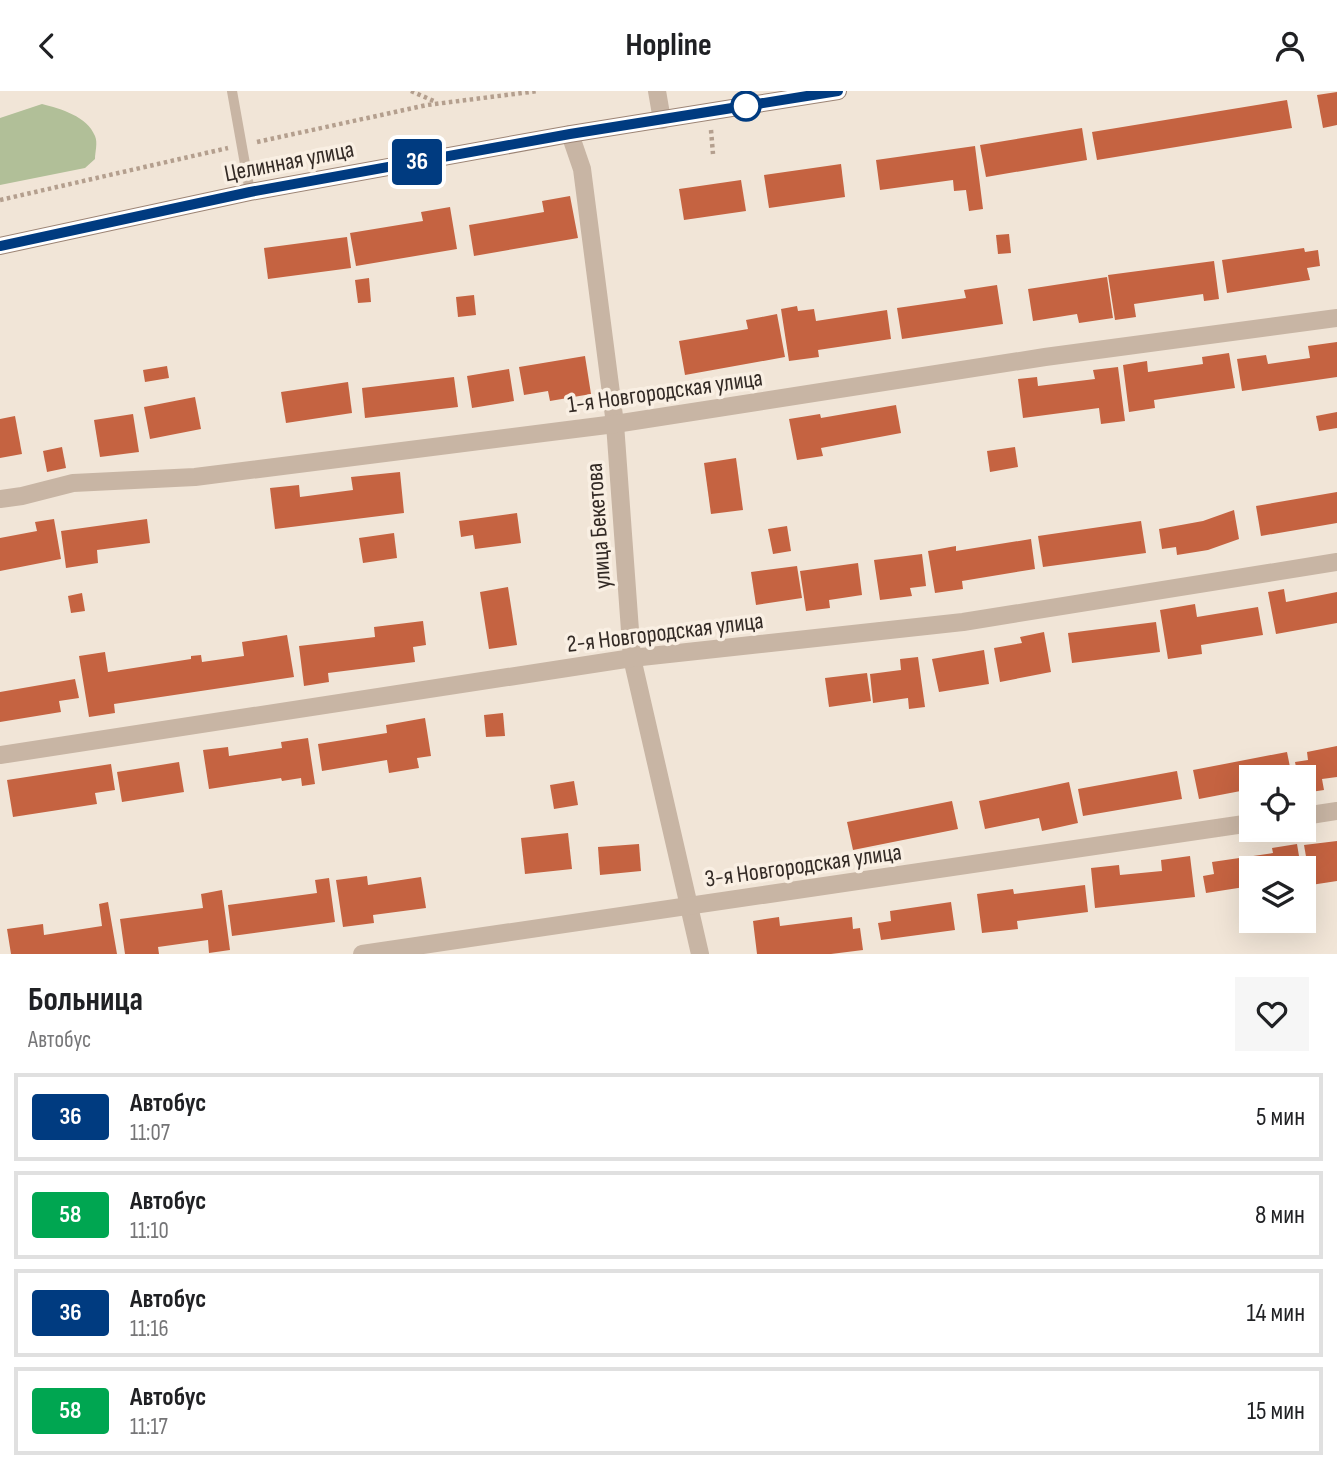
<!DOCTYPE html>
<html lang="ru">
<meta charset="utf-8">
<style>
body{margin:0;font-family:"Sofia Sans Condensed",sans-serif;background:#f6f6f6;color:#202124;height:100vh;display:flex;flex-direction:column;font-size:26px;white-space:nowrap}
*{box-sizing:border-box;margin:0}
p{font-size:23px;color:#757577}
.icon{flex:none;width:38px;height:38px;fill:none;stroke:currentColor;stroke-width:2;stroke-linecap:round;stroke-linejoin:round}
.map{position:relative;height:863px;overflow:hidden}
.details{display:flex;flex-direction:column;background:#fff;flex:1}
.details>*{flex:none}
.badge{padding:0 14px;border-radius:5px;font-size:24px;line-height:46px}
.tools{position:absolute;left:1239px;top:674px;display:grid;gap:14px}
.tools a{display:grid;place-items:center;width:77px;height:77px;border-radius:0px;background:#fff;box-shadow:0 7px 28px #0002;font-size:35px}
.map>.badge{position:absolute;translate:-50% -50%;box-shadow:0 0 0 4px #fff}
.round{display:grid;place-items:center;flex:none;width:74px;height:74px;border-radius:0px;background:#f6f6f6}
.head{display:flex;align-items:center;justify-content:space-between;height:119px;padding:0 28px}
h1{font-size:33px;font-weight:700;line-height:52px}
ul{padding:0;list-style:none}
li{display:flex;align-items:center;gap:21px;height:88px;margin:0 14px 10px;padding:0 14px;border:4px solid #e0e0e0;border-radius:0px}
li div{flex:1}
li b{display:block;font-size:26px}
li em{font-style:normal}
li .badge{min-width:77px;font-weight:700;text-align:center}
header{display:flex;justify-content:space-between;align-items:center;height:91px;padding:0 28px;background:#fff;font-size:32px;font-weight:700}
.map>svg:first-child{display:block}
</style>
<header><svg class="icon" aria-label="back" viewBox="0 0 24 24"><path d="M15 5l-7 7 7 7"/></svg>Hopline<svg class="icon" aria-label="person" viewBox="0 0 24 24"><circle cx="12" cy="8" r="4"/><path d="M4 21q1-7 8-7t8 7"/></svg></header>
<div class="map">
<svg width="1337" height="863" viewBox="0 0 1337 863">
<rect width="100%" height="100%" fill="#f1e5d7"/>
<path fill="#b1bf98" d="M 42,13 C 61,18 87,25 95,45 C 98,52 95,61 95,68 L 85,77 L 0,94 L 0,27 Z"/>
<g fill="#c56341">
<polygon points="1337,1 1337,34 1323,37 1317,4"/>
<polygon points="1287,9 1292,37 1097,69 1092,41"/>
<polygon points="1082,37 1087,69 986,86 980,54"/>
<polygon points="975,55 983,118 969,120 966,99 954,100 953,89 880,99 876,69"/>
<polygon points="841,73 845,106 769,117 764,84"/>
<polygon points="741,89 746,120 684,129 679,98"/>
<polygon points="570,105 578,147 474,165 469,134 544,121 542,110"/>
<polygon points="450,116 457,158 356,175 350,142 423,130 421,121"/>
<polygon points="1009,143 1011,162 998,163 996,144"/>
<polygon points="347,146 351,177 268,188 264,157"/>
<polygon points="1304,157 1305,161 1318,159 1320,175 1307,177 1310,189 1227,202 1222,169"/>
<polygon points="1214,170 1219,208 1204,210 1203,203 1134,213 1136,226 1115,229 1108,184"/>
<polygon points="1107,186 1113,227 1079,232 1077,223 1033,230 1028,198"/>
<polygon points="369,187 371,211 358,212 355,189"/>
<polygon points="997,194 1003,233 902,248 897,217 966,207 964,199"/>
<polygon points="474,204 476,224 458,226 456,206"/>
<polygon points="797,215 798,220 814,218 816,230 887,219 891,248 818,259 819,266 789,270 781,218"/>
<polygon points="777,223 785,266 685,284 679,250 748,238 746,229"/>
<polygon points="1337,251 1337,286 1242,300 1237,268 1266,264 1268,273 1310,267 1308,255"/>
<polygon points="1229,262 1235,297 1154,309 1155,317 1129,321 1123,274 1147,270 1148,281 1203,273 1202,266"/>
<polygon points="585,265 591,303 550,310 548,300 524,304 519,276"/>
<polygon points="167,275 169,287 145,291 143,279"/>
<polygon points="1118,276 1125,330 1101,333 1099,317 1023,327 1018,288 1037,286 1038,295 1095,288 1093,279"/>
<polygon points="509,278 514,310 472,317 467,285"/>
<polygon points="454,286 458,316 365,327 362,297"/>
<polygon points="348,291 352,322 286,332 281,301"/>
<polygon points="195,306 201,338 150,348 144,316"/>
<polygon points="896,314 901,342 821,357 823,365 797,369 789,328 820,323 821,327"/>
<polygon points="1337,321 1337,337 1319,340 1316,325"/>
<polygon points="133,323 139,361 100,366 94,329"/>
<polygon points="15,325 22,363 0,367 0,328"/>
<polygon points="62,356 66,377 47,381 43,360"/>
<polygon points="1015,356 1018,376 990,381 987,360"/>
<polygon points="736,367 743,419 711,423 704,372"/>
<polygon points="400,381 404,422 275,438 270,397 299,394 300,406 353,399 351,386"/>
<polygon points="1337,401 1337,432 1261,445 1256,415"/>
<polygon points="1234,419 1239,448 1208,459 1177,464 1176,456 1162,458 1159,438 1203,430"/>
<polygon points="517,422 521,452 475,458 473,444 461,446 459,430"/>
<polygon points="54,428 61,468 0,480 0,447 37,440 35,431"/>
<polygon points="147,428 150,452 97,459 98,472 66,477 61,440"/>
<polygon points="1141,430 1146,462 1043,476 1038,445"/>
<polygon points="787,435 791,460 773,463 768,438"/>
<polygon points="394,442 397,467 363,472 359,447"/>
<polygon points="1031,448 1035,478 962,490 963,498 935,502 928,460 956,455 956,460"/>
<polygon points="922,463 926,495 910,497 912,505 880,509 874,469"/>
<polygon points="858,472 862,504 829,509 830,517 806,520 800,480"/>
<polygon points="797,475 802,507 756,514 751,481"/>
<polygon points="508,496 517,554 489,558 480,501"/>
<polygon points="1284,498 1286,511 1337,501 1337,532 1276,543 1268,501"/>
<polygon points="82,502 85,520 71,522 68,505"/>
<polygon points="1195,513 1197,526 1258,516 1263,544 1201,554 1202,563 1168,568 1160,519"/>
<polygon points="423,530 426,554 413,556 415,571 328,582 329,591 304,595 299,555 375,546 374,536"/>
<polygon points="1156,531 1160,561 1072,572 1068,542"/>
<polygon points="1044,541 1051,581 1000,591 994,557 1022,552 1020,546"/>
<polygon points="287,544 294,586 114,613 115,622 89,626 79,565 105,561 108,581 191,568 191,565 201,564 202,571 244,565 242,551"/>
<polygon points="984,559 989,593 939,601 932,568"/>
<polygon points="918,566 925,616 909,618 908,607 873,612 870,583 901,579 900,568"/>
<polygon points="867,582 871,610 829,616 825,587"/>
<polygon points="75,588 79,607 59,610 61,621 0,631 0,601"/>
<polygon points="503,622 505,645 486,646 484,624"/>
<polygon points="425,627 431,665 417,667 419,677 389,682 387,669 322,680 318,653 387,642 386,634"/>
<polygon points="308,647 315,693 302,695 301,687 282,690 281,687 209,698 203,659 228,656 229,665 282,657 281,651"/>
<polygon points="1337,655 1337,686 1322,688 1324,699 1304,702 1304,686 1298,686 1295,671 1308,669 1307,661"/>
<polygon points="1287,661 1292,686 1251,686 1251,698 1199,708 1193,679"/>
<polygon points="179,671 184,701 122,711 117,681"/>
<polygon points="111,673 115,699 95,702 97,713 13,726 7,689"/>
<polygon points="1177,680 1182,708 1083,725 1078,698"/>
<polygon points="574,690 578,714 554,718 550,694"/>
<polygon points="1069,691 1078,732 1042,740 1039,727 985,738 979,710"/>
<polygon points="952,710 958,738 853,759 847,731"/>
<polygon points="568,742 572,778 525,783 521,747"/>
<polygon points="1337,750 1337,790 1311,794 1304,754"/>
<polygon points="639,753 641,780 600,784 598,756"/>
<polygon points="1297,753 1301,777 1251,777 1251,795 1206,802 1203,785 1214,783 1212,771 1273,762 1272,757"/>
<polygon points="1190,765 1195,806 1095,817 1091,777 1119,774 1120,784 1162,780 1161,769"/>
<polygon points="367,785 368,794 421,786 426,817 373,824 374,832 343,836 336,789"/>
<polygon points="329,787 335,831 232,845 228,814 317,802 315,789"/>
<polygon points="1085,794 1088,821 1017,830 1018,838 982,842 977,803 1013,798 1014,803"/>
<polygon points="222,799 230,859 209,862 208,849 158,856 159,863 125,863 120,828 203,817 201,803"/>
<polygon points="108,811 117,863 11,863 7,838 43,833 44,844 102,835 99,813"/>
<polygon points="951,811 955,839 881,849 878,832 891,830 890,820"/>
<polygon points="779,826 780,835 852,826 853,838 860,837 863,859 831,863 757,863 753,830"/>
</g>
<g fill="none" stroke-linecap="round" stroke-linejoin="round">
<g stroke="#b49f8e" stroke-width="4.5" stroke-dasharray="3.5 3.5" stroke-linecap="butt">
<polyline points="411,0 436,11"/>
<polyline points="711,39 713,63"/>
<polyline points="257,51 427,14 538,0"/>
<polyline points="0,109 228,57"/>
</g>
<polyline stroke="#c8b5a4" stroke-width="10" points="232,0 250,101"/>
<g stroke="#c8b5a4" stroke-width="18">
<polyline points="657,0 662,29"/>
<polyline points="570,43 582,78 615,333 632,567 700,863"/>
<polyline points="0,408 22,405 73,392 195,386 615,333 1045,266 1337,227"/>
<polyline points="0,664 632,567 963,531 1337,471"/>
<polyline points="1304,725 1337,720"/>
<polyline points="362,863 1251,732"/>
</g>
<polyline stroke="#9c8475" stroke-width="18" points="0,155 250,101 570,43 838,0"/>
</g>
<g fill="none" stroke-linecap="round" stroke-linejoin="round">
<g stroke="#fff" stroke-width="16">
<polyline id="line" points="0,155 250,101 570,43 838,0"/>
</g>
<use href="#line" stroke="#003b80" stroke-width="10"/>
</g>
<circle fill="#fff" stroke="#003b80" stroke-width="3.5" cx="746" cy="15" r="14"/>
<g text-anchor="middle" stroke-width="7" stroke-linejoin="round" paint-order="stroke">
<g font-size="24" fill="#332a25" stroke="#f9efe3">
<text transform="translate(289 70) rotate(-11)" y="8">Целинная улица</text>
<text transform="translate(665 300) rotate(-8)" y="8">1-я Новгородская улица</text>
<text transform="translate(598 435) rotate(-94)" y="8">улица Бекетова</text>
<text transform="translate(665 541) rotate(-7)" y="8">2-я Новгородская улица</text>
<text transform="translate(803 774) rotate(-8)" y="8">3-я Новгородская улица</text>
</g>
</g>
</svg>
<div class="tools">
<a><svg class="icon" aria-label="locate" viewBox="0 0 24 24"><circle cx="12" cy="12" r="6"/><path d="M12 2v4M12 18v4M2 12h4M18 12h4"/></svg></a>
<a><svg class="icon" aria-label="layers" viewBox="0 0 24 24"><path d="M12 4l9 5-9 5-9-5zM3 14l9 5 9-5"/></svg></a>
</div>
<b class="badge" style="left:417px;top:71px;background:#003b80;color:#fff">36</b>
</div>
<section class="details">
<div class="head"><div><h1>Больница</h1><p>Автобус</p></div><a class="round"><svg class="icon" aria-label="heart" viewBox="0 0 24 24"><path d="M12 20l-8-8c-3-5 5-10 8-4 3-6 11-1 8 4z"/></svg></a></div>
<ul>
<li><span class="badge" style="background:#003b80;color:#fff">36</span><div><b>Автобус</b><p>11:07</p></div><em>5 мин</em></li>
<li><span class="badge" style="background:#00a651;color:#fff">58</span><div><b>Автобус</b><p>11:10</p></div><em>8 мин</em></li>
<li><span class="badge" style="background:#003b80;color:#fff">36</span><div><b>Автобус</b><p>11:16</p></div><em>14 мин</em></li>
<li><span class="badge" style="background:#00a651;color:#fff">58</span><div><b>Автобус</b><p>11:17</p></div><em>15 мин</em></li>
</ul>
</section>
